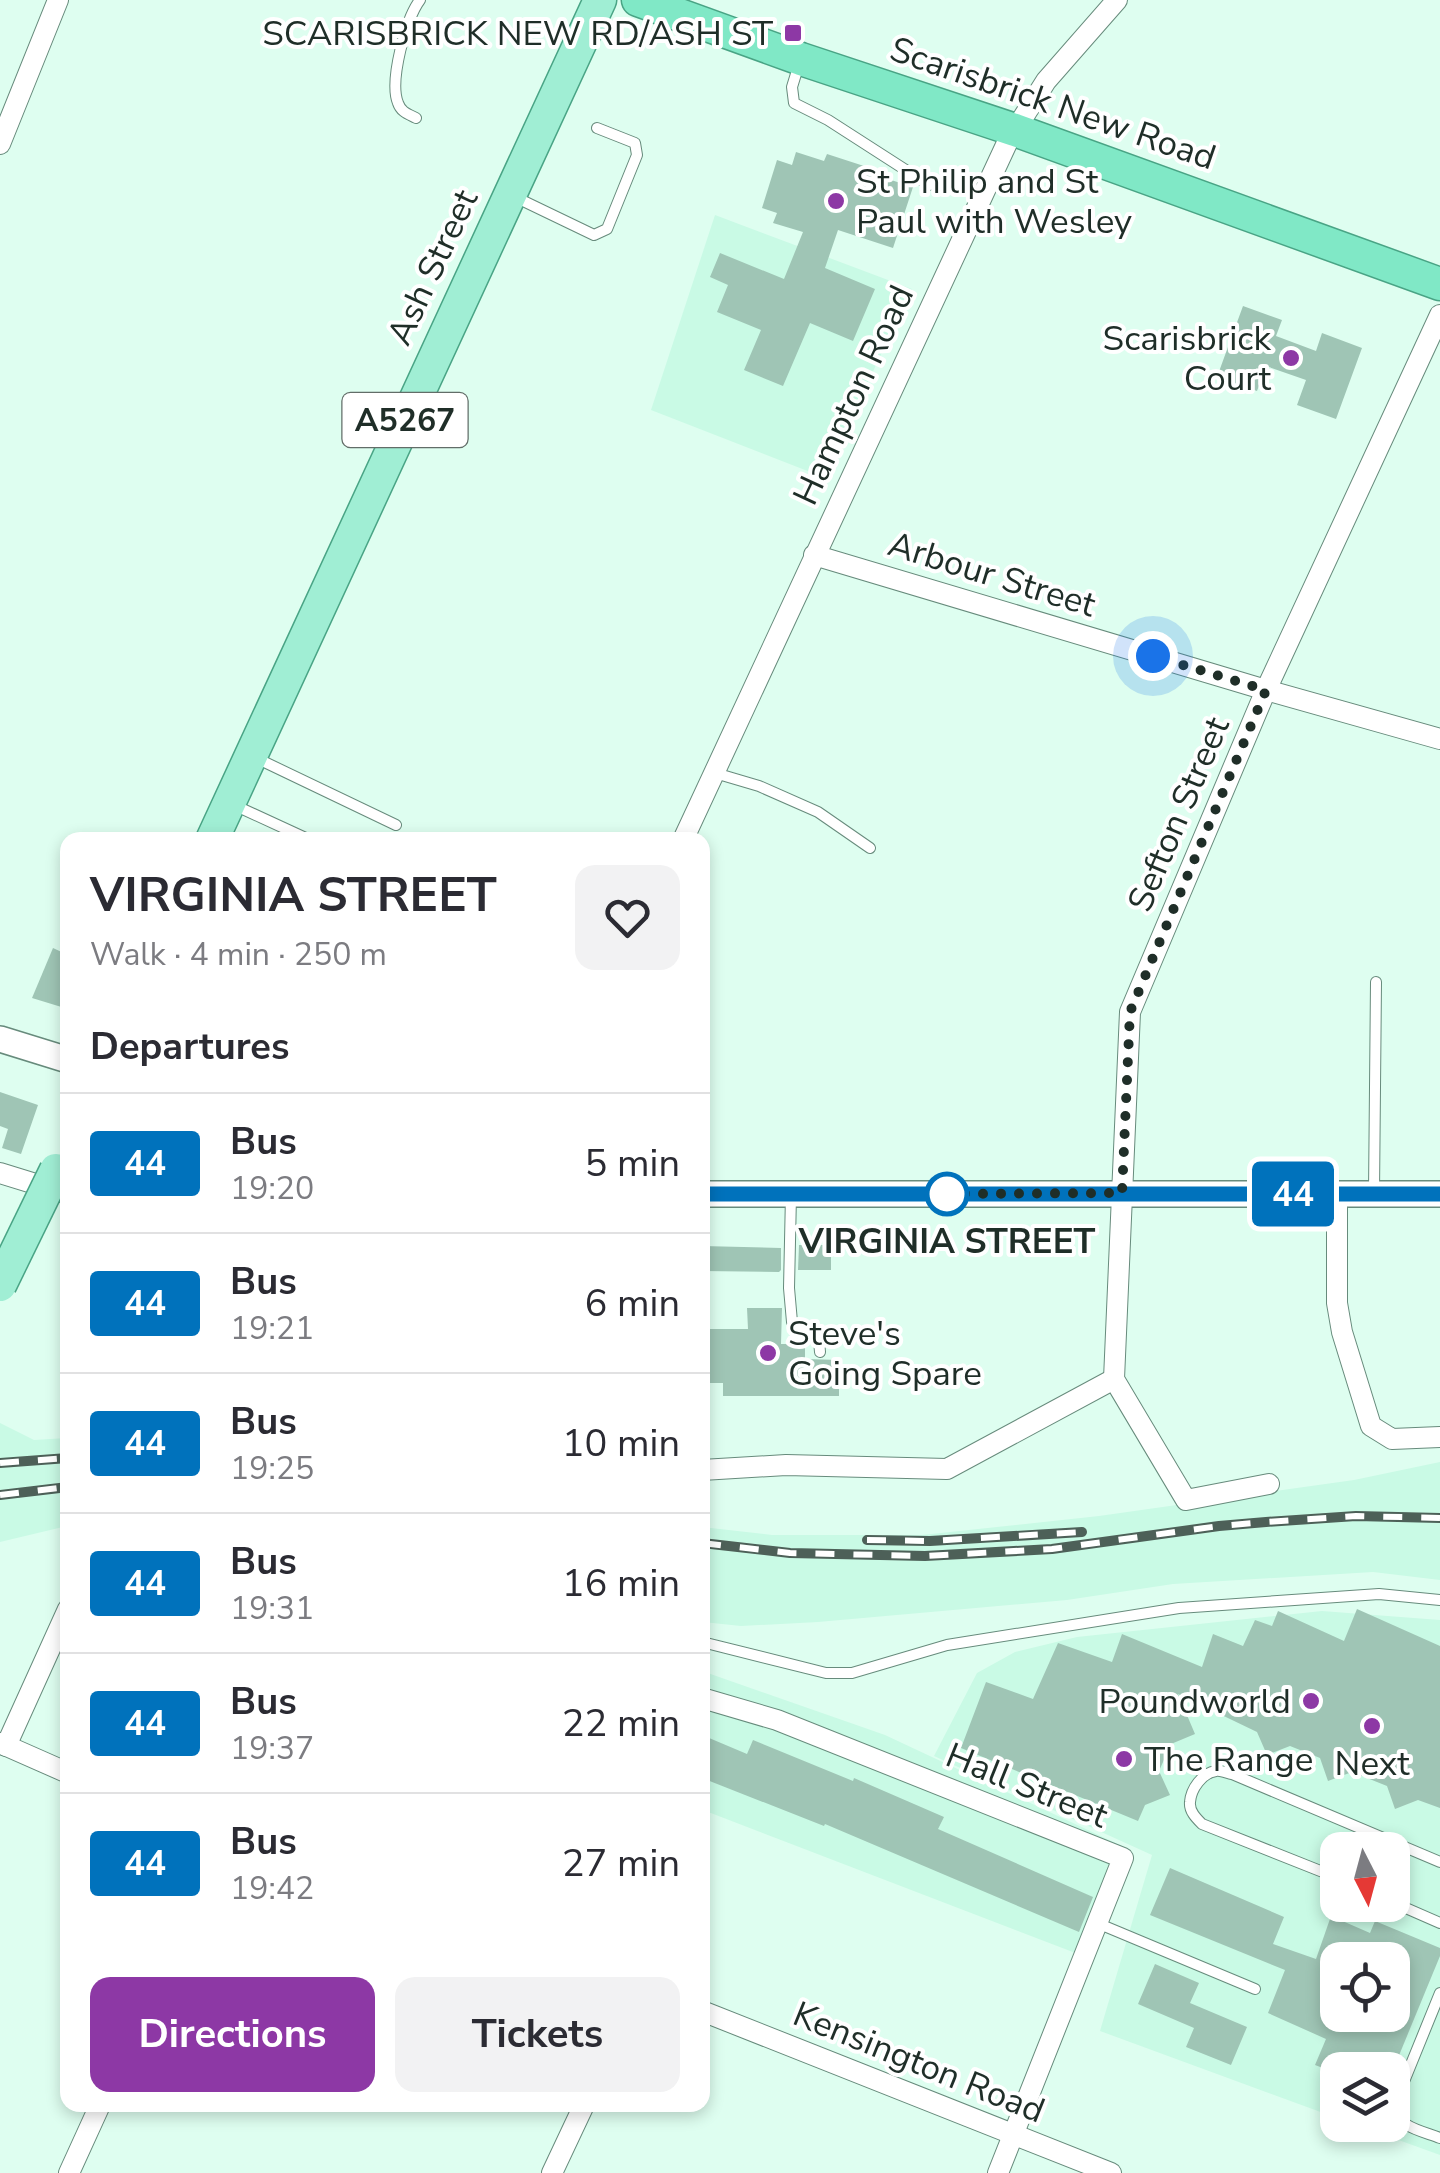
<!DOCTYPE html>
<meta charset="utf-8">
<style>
body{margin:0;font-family:"Nunito Sans",sans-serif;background:#f2f2f3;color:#2b2b33;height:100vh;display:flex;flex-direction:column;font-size:38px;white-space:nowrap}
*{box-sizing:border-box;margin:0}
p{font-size:32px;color:#7c7c81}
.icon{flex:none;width:55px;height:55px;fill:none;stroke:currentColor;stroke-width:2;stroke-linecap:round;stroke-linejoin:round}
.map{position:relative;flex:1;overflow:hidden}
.drawer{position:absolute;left:60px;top:832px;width:650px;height:1280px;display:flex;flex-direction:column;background:#fff;border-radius:20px;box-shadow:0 5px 15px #0003}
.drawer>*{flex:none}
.badge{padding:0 20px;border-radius:8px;font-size:35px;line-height:65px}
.needle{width:65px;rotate:174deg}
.buttons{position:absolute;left:1320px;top:1832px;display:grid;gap:20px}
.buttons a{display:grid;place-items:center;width:90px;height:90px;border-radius:20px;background:#fff;box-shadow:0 5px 15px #0003;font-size:50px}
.you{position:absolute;width:50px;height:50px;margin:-25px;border:8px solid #fff;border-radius:50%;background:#1a73e8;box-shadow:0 0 0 15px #1a73e833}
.map>.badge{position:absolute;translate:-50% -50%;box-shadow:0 0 0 5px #fff}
h2{padding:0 30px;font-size:38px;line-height:90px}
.round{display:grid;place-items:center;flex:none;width:105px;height:105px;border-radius:20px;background:#f2f2f3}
.overview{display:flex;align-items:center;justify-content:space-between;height:170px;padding:0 30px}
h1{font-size:48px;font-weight:700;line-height:75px}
.action{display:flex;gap:20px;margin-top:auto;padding:20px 30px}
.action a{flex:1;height:115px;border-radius:20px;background:#8d38a5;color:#fff;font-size:40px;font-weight:700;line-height:115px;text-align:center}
.action a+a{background:#f2f2f3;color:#2b2b33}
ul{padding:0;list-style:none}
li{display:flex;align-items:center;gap:30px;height:140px;padding:0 30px;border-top:2px solid #e1e1e2}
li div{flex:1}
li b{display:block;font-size:38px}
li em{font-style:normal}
li .badge{min-width:110px;font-weight:700;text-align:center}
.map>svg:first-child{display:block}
</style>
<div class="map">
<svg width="1440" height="2173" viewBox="0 0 1440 2173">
<rect width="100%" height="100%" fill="#defef0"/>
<g fill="#c9fae5" fill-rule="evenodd">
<polygon points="715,215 912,289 823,477 651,410"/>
<polygon points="0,1423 34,1440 67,1438 67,1526 0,1542"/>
<polygon points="1440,1462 1440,1580 1373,1572 1173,1584 1067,1600 818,1622 741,1626 703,1622 702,1527 772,1535 922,1535 1099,1516 1354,1480"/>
<path d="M 1322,1611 L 1440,1620 L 1440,2155 L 1357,2125 L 1392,2125 L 1392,2070 L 1338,2070 L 1337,2118 L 1100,2031 L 1152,1855 L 934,1756 L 977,1673 L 1015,1652 L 1077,1637 ZM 1338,1850 L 1392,1850 L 1392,1905 L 1338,1905 ZM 1338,1960 L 1392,1960 L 1392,2015 L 1338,2015 Z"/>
<polygon points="702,1671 885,1735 1122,1846 1078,1954 703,1810"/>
</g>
<g fill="#9fc5b5" fill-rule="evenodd">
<polygon points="796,152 824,161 827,154 867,167 866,172 913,187 893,248 838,230 825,268 875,289 853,341 810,323 783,386 744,370 761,330 717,312 728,285 710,277 720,253 784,279 803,232 773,223 777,213 762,208 777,160 792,165"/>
<polygon points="1243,306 1282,320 1276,336 1316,351 1322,333 1362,348 1336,419 1297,405 1306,380 1266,366 1257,391 1217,377"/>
<polygon points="53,948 68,955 68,1009 32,998"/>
<polygon points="0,1092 38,1105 21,1154 2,1148 8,1129 0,1126"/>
<polygon points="799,1245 831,1245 831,1270 798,1270"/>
<polygon points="702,1246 781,1248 781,1270 779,1272 702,1271"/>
<polygon points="747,1308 782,1308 781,1344 805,1344 805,1359 839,1360 839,1396 723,1396 723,1383 707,1383 707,1376 702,1376 702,1357 707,1357 708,1329 748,1329"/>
<polygon points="1357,1609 1440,1646 1440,1808 1418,1800 1395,1809 1387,1786 1352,1772 1328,1781 1320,1758 1290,1746 1267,1755 1257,1732 1178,1694 1195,1734 1171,1744 1159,1771 1170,1795 1145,1805 1138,1821 961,1748 986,1682 1033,1699 1058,1643 1112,1662 1122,1634 1202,1667 1213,1634 1243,1646 1255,1620 1272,1626 1278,1611 1344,1641"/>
<polygon points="702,1735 747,1754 753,1740 853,1781 854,1778 944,1817 938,1829 1093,1897 1079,1932 825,1824 824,1826 702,1778"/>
<path d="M 1170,1868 L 1284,1917 L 1273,1944 L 1316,1959 L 1331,1916 L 1370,1933 L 1375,1921 L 1440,1948 L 1440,1956 L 1393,2070 L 1328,2070 L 1315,2065 L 1326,2039 L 1268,2013 L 1285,1970 L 1150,1915 ZM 1338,1960 L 1392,1960 L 1392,2015 L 1338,2015 Z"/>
<polygon points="1155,1964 1199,1983 1190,2003 1247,2027 1231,2065 1186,2047 1194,2028 1138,2004"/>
</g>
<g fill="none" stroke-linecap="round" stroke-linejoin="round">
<g stroke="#678b7c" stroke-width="12">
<g id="service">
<polyline points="799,64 792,87 794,103 828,120 929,185"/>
<path d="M 416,118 C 408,114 401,112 398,103 C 389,81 406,18 420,0"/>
<polyline points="515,197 594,235 607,229 637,155 635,143 597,128"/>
<polyline points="256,758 396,825"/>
<polyline points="715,773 759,786 818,812 870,848"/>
<polyline points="234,805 310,840"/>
<polyline points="1374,1193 1376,982"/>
<polyline points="791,1195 789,1288 792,1322 805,1333 819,1340 820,1352"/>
<polyline points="702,1642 826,1673 852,1673 947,1645 1179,1608 1379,1594 1440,1600"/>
<path d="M 1338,1878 L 1202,1824 C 1196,1818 1189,1811 1190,1802 C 1191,1789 1202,1773 1216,1771 C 1220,1770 1227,1773 1232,1774 L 1440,1862"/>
<polyline points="1392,1902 1440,1923"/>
<polyline points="1097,1923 1255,1989"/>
<path d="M 1440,1993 L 1394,2106 C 1396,2127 1422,2131 1440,2138"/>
</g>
</g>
<g stroke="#678b7c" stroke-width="22">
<g id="minor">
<polyline points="0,144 58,0"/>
<polyline points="814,555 1266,690 1440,739"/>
<polyline points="683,840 1007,143 1046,81 1117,0"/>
<polyline points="0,1173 68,1194"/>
<polyline points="1337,1194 1337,1303 1342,1332 1371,1426 1392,1439 1440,1437"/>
<polyline points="702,1470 786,1465 947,1469 1114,1379"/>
<polyline points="1269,1484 1186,1500 1114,1379 1130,1012 1266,690 1440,315"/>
<polyline points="702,1698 777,1720 1123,1858 998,2173"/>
<polyline points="0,1743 68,1773"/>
<polyline points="6,1746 68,1609"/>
<polyline points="702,2011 1111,2173"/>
<polyline points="69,2173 100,2105"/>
<polyline points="552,2173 584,2105"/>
</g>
</g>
<g stroke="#678b7c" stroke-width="28">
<g id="tertiary">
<polyline points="0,1039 68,1060"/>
<polyline points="702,1194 1440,1194"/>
</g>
</g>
<g stroke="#49a485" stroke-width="35">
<polyline id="primary" points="212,840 600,0"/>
</g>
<g stroke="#49a485" stroke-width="35">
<polyline id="trunk" points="638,0 801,59 1015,130 1440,284"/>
</g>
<use href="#service" stroke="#fff" stroke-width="10"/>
<use href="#minor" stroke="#fff" stroke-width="20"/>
<use href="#tertiary" stroke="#fff" stroke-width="25"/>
<use href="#primary" stroke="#a0eed4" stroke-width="32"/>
<use href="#trunk" stroke="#80e8c6" stroke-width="32"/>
<g stroke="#4d6058" stroke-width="10">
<g id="rail">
<polyline points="0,1463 68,1458"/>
<polyline points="0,1495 68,1487"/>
<polyline points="867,1540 930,1541 1082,1532"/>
<polyline points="702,1543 790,1553 925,1556 1052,1549 1219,1526 1266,1522 1356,1516 1440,1518"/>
</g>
</g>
<use href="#rail" stroke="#fff" stroke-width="6" stroke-dasharray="19" stroke-linecap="butt"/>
<g stroke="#49a485" stroke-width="35" stroke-linecap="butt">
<polyline id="primary-bridge" points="0,1285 56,1170"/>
</g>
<use href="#primary-bridge" stroke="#a0eed4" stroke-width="32"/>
</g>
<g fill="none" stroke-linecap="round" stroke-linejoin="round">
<g stroke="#fff" stroke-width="22">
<polyline id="line" points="702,1194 1440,1194"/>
</g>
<use href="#line" stroke="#0072bc" stroke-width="15"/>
<polyline stroke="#1f2e28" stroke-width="10" stroke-dasharray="0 18" points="947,1194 938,1194 1122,1193 1130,1012 1266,690 1153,656"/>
</g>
<g fill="#8d38a5" stroke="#fff" stroke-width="4">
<rect x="783" y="23" width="20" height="20" rx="5"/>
<circle cx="836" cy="201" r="10"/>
<circle cx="1291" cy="358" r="10"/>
<circle cx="768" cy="1353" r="10"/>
<circle cx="1311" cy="1701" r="10"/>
<circle cx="1372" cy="1726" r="10"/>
<circle cx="1124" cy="1759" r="10"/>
</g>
<circle fill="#fff" stroke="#0072bc" stroke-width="5" cx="947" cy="1194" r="20"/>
<g text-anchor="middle" stroke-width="8" stroke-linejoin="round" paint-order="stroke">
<rect fill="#fff" stroke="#626d68" stroke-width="2.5" x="342.5" y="393" width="125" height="54" rx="8"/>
<g font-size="32" font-weight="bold" fill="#1f2e28">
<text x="405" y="431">A5267</text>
</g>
<g font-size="35" fill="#1f2e28" stroke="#fff" text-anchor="end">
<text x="773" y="45">SCARISBRICK NEW RD/ASH ST</text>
<text x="856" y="193" text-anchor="start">St Philip and St<tspan x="856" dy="40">Paul with Wesley</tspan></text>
<text x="1271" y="350">Scarisbrick<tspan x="1271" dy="40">Court</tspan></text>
<text x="788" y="1345" text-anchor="start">Steve's<tspan x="788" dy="40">Going Spare</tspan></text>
<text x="1291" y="1713">Poundworld</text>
<text x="1144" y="1771" text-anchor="start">The Range</text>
<text x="1372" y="1775" text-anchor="middle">Next</text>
</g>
<g font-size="35" fill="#1f2e28" stroke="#fff">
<text transform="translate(1053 103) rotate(19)" y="12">Scarisbrick New Road</text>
<text transform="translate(432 267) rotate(-65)" y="12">Ash Street</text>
<text transform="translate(853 395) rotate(-65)" y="12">Hampton Road</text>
<text transform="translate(992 574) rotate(17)" y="12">Arbour Street</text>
<text transform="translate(1178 814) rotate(-67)" y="12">Sefton Street</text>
<text transform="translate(1027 1785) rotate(22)" y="12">Hall Street</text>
<text transform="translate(919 2062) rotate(22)" y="12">Kensington Road</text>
</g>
<g font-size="35" font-weight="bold" fill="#1f2e28" stroke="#fff">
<text x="947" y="1253">VIRGINIA STREET</text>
</g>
</g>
</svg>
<div class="buttons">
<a><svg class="needle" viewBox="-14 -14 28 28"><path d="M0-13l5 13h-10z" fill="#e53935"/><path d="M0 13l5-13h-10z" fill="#7c7c81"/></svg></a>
<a><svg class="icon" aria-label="locate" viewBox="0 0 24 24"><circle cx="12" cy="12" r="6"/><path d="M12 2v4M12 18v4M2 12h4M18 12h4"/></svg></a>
<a><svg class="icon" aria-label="layers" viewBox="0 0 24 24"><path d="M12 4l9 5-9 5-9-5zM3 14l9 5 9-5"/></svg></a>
</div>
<div class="you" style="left:1153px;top:656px"></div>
<b class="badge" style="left:1293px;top:1194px;background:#0072bc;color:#fff">44</b>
<section class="drawer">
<div class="overview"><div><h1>VIRGINIA STREET</h1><p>Walk · 4 min · 250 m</p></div><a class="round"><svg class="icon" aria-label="heart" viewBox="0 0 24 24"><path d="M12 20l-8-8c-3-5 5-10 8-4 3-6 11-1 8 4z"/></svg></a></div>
<h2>Departures</h2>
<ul>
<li><span class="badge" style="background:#0072bc;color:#fff">44</span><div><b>Bus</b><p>19:20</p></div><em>5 min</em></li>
<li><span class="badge" style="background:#0072bc;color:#fff">44</span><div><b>Bus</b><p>19:21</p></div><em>6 min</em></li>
<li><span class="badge" style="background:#0072bc;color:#fff">44</span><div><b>Bus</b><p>19:25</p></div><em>10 min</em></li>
<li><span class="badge" style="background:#0072bc;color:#fff">44</span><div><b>Bus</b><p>19:31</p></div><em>16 min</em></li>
<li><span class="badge" style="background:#0072bc;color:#fff">44</span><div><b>Bus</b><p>19:37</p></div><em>22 min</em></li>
<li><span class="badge" style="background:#0072bc;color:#fff">44</span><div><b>Bus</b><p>19:42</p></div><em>27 min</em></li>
</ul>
<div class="action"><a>Directions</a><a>Tickets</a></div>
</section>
</div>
